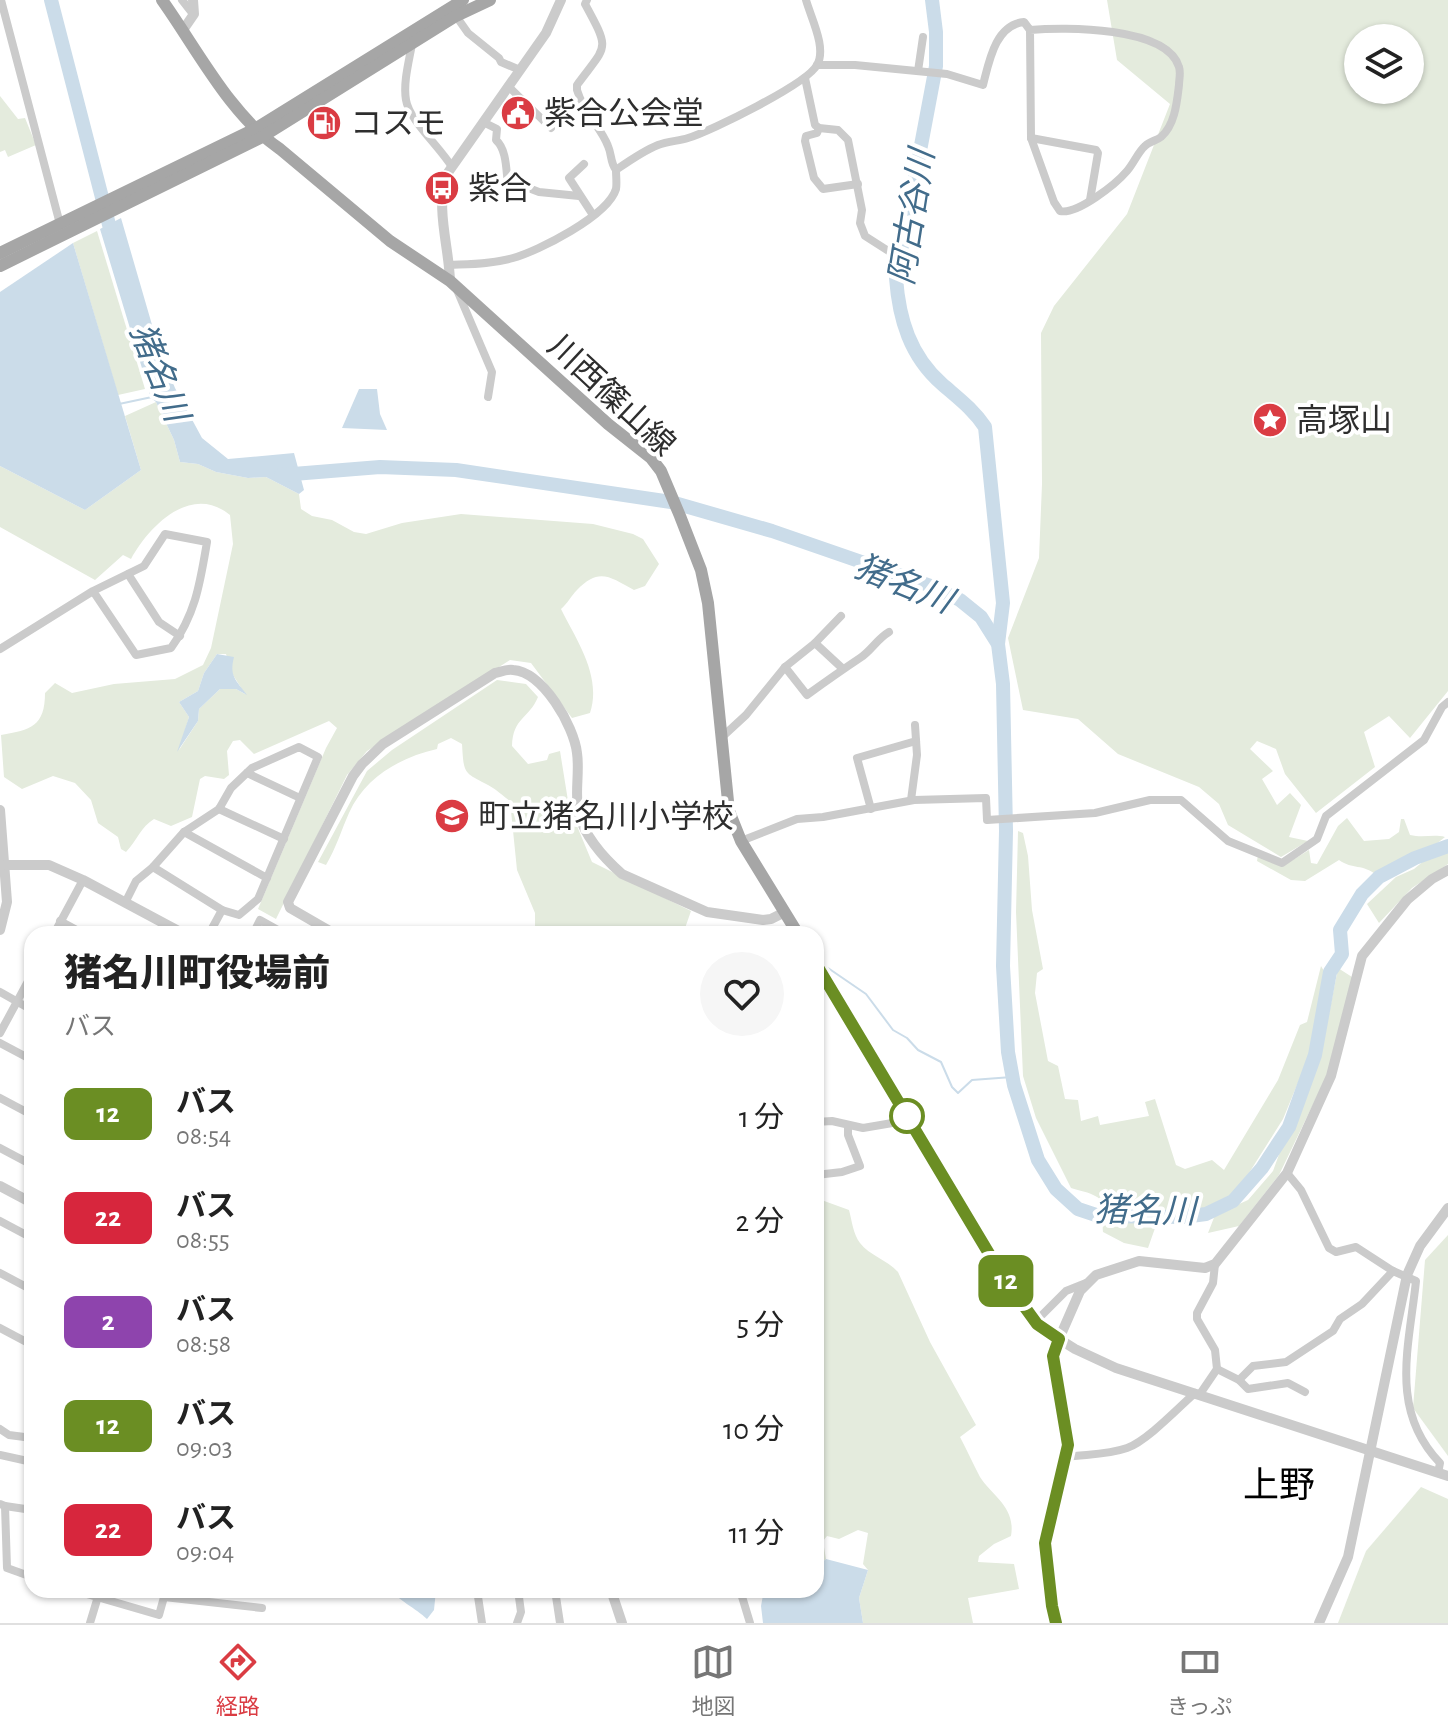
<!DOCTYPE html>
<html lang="ja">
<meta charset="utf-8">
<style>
body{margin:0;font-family:"Alegreya Sans","Noto Sans JP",sans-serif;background:#f6f6f6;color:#222;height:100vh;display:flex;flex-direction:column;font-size:30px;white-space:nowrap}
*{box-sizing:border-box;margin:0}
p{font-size:26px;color:#767676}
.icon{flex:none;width:44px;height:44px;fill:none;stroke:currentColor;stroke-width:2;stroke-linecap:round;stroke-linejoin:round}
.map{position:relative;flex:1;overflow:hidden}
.panel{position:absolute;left:24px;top:926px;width:800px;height:672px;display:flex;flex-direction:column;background:#fff;border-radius:24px;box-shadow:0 2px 6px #0004}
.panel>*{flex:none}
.badge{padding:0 16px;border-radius:12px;font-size:28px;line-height:52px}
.fabs{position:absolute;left:1344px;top:24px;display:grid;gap:16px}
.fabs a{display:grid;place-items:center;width:80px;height:80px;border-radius:50%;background:#fff;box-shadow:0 2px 6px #0004;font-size:40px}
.map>.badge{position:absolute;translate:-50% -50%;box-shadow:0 0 0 4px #fff}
.round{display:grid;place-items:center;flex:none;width:84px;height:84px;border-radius:42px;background:#f6f6f6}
.headline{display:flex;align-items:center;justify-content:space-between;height:136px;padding:0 40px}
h1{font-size:38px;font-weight:800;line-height:60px}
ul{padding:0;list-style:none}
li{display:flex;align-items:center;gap:24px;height:104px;padding:0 40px}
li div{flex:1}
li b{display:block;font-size:30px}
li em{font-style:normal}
li .badge{min-width:88px;font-weight:700;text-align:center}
.tab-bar{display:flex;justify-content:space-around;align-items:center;height:112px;border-top:2px solid #e0e0e0;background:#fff;font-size:22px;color:#767676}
.tab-bar a{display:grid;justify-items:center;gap:4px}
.tab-bar .selected{color:#da3c43}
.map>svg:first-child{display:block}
</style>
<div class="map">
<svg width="1448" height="1623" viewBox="0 0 1448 1623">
<rect width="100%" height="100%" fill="#fff"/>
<g fill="#e4ebdd" fill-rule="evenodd">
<path d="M 1107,0 L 1448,0 L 1448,691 L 1410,738 L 1389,716 L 1364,732 L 1375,767 L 1316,813 L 1285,774 L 1276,749 L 1257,741 L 1250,749 L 1273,771 L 1262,779 L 1277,805 L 1290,793 L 1301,805 L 1289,837 L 1308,841 L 1281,857 L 1228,825 L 1219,804 L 1199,787 L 1118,754 L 1078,719 L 1023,710 L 1008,638 L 1039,558 L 1042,484 L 1041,333 L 1054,306 L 1127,214 L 1170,104 L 1117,60 ZM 1358,38 L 1410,38 L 1410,90 L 1358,90 Z"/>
<polygon points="0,96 18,119 25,118 36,145 8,157 5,150 0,152"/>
<polygon points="97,231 145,389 118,395 73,243"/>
<path d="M 156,402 L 174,440 L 180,462 L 198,464 L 216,472 L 248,478 L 266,477 L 299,494 L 301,509 L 312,516 L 332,520 L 354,532 L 366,534 L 402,523 L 461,514 L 593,524 L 633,534 L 643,539 L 659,564 L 645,586 L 634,590 C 610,577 599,567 577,590 C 571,596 568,603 561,609 C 577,641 602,676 590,713 L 572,718 L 531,663 L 510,660 L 367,751 L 347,775 L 276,919 L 258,909 L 326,748 L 337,728 L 329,721 L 254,754 L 240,740 L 233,741 L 227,751 L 229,775 L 224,779 L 205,776 L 200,779 L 192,817 L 171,826 L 154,819 C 141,827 137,840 126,852 L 121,849 L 118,837 L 98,823 L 91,800 L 75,783 L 53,776 L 22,789 L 4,777 L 1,735 C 31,730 45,726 45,693 L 55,683 L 72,693 L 114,684 L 175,679 L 203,665 L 211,648 L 233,544 L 230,515 C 191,483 149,526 131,559 L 123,555 L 95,580 L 0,527 L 0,466 L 85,510 L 141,470 L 125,416 ZM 217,654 L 226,654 L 233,675 L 245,694 L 236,689 L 220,689 L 199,709 L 198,721 L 179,750 L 189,717 L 179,702 L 198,691 L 204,673 Z"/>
<path d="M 497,680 L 526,684 L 538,697 C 529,719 513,717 512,746 L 528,764 L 547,760 L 549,754 L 560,751 L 569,807 L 592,862 L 691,911 L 683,934 L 529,934 L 535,926 L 535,913 L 517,870 L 510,801 C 503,796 496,789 488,785 C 463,772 464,774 462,744 L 451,738 L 438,744 L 437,749 C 401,757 365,777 349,813 C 341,831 336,848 326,865 L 318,862 L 367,771 L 392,750 Z"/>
<path d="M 1347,818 L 1364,841 L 1389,839 L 1399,832 L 1401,819 L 1404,819 L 1410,835 C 1423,838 1434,834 1445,837 L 1435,845 L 1402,858 L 1395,867 L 1378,876 C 1362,863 1353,870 1339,860 L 1305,881 L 1291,880 L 1257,861 L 1258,855 L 1283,866 L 1309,850 L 1311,863 L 1317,864 L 1338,826 Z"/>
<path d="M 1018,831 L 1023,833 L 1028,856 L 1032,910 L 1043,969 L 1037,973 L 1035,993 L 1048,1061 L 1058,1066 L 1065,1099 L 1078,1100 L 1081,1121 L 1098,1116 L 1100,1125 L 1149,1116 L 1145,1102 L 1155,1099 L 1176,1165 L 1185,1169 L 1212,1160 L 1224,1170 L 1278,1080 L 1300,1025 L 1307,1022 L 1321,966 L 1324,971 L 1311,1051 L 1283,1119 L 1237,1192 L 1204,1212 L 1160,1214 L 1148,1248 L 1124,1243 L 1103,1232 C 1102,1225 1104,1220 1105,1212 C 1107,1195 1084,1192 1071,1188 L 1036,1118 L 1023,1076 L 1016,912 Z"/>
<polygon points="1448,850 1448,864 1412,888 1379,923 1367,904 1396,877 1414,869 1431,855"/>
<polygon points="1338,968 1352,977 1331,1067 1279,1175 1239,1226 1208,1233 1215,1215 1248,1200 1273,1171 1281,1149 1298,1120 1322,1049"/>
<path d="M 816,1198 L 849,1210 C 852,1221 853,1234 860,1243 C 869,1255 887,1260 898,1272 L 930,1342 L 976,1425 L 960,1437 C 967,1450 973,1464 980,1477 C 992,1496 1016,1507 1011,1536 L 994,1544 L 979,1556 L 978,1562 L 1014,1564 L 1019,1589 L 968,1598 L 973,1623 L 863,1623 L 859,1598 L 868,1570 L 863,1564 L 868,1533 L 858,1530 L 839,1539 L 827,1536 L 823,1541 L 826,1559 L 816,1567 Z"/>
<polygon points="1448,1235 1448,1456 1413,1408 1425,1260"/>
<polygon points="1421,1487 1448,1499 1448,1623 1338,1623 1366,1551"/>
</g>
<g fill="#cbdce9">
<polygon points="121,218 157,342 175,388 202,438 228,459 294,453 304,490 299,494 266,477 248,478 216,472 198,464 180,462 174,440 156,402 151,398 100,229"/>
<polygon points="73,243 141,470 85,510 0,466 0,292"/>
<polygon points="359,389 377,389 380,414 387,430 342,428"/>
<path d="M 217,654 L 234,657 C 229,676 236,680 247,695 L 236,689 L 220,689 L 199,709 L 198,721 L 177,752 L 189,717 L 179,702 L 198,691 L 204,673 Z"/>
<polygon points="826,1559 868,1570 859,1598 863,1623 763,1623 761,1606 764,1590 816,1590 816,1567"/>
<path d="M 392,1590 L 436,1590 L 434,1610 L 427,1619 C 417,1609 396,1599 392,1590 Z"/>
</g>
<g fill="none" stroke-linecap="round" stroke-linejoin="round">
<g stroke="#cbdce9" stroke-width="2">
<polyline points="119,404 152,397"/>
<polyline points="828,968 866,994 893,1030 907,1038 918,1050 941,1062 952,1087 958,1093 972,1080 1012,1077"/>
</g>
<g stroke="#cbdce9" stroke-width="14">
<polyline points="51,0 114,244"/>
<path d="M 932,0 L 936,32 L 936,66 L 896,278 C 899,319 910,356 942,384 C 958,398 973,409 985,427 L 1003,603 L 998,644"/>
<polyline points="281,475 380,467 456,470 671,502 772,531 931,586 960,600 981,617 998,644 1003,684 1006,831 1003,966 1008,1052 1014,1085 1038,1160 1056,1189 1078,1209 1099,1216 1183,1217 1206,1214 1233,1201 1262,1168 1289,1127 1315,1055 1330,972 1342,954 1340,930 1362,894 1379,877 1415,858 1448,846"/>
</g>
<g stroke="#cbcbcb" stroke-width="8">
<polyline points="1,0 60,224"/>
<polyline points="182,0 193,14"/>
<path d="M 587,0 L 585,4 C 611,52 607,44 577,85 L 577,90 C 584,114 601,127 608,146 C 612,155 610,162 616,170"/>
<polyline points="456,16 468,33 499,58 501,62 520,70"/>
<path d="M 412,44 C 409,61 403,83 406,100 C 409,120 440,147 452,167"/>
<path d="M 817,65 L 855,65 L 947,74 L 983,85 C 989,62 995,25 1024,22 L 1030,30 L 1031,138 L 1054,202 L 1060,211 C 1077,215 1116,184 1127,171 C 1134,163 1138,152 1145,146 C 1150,141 1156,141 1161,137 C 1175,125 1177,102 1179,85 C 1179,79 1181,73 1179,67 C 1167,26 1064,27 1030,30"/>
<polyline points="918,71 923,37"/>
<polyline points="805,78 815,125 819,128 838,130 848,140 862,210 860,223 865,236 890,252 915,256"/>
<polyline points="508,86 551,128"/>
<path d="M 483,122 L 497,129 L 496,140 C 507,150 506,170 508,185 L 518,184 L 539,192 L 579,196"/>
<polyline points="819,128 817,133 806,136 805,141 814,178 823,189 858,184"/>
<polyline points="1031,138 1096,150 1098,153 1090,200"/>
<polyline points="584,164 569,178 593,215"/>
<path d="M 450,265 C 470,264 492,264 513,258 C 538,251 608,216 616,189 C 617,184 616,176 616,170 C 629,161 643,151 658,145 C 668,141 679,141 688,138 C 711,131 807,84 817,65 C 827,48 811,18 806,0"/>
<polyline points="457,290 492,372 488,397"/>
<polyline points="128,574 159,622 180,636"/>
<polyline points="815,643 842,668"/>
<path d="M 0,649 L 93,591 L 144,566 L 165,534 L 207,542 C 200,583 196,613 171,648 L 136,655 L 93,591"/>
<path d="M 785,667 L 807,695 C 825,682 842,670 860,658 C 871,651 877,639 889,632"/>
<polyline points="721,738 746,715 785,667 815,643 841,616"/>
<polyline points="247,773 300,798"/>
<polyline points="911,800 917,755 915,725"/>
<polyline points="219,809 284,839"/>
<polyline points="871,809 857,758 916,741"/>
<polyline points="184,832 267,878"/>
<polyline points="741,841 797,819 823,817 914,800 986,798 987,820 1095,813 1150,800 1181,800 1228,841 1282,863 1317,839 1326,816 1424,740 1442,707 1448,702"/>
<polyline points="153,867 222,910"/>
<polyline points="125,903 136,881 153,867 184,832 219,809 231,788 252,768 299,747 318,757 258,899 239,915 222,910 209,934"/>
<polyline points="60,921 84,934"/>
<polyline points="54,934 83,880"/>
<polyline points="253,934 260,920 285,934"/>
<polyline points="0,992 32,1010"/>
<polyline points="0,1033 32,974"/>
<polyline points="0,1043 32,1060"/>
<polyline points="0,1098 32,1115"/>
<polyline points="816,1122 832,1121 863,1128 910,1120"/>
<polyline points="0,1148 32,1165"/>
<path d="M 1287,1173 L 1301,1190 L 1329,1248 L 1336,1252 L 1356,1247 L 1393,1271 L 1416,1281 C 1409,1347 1389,1410 1440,1463 L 1438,1473"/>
<polyline points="816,1175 842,1172 860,1166 848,1135 848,1125"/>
<polyline points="0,1221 32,1238"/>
<polyline points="0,1273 32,1290"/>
<polyline points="1035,1322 1066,1291 1086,1283"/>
<polyline points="0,1328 32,1345"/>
<polyline points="1217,1369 1239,1380 1248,1389 1288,1383 1305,1392"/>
<polyline points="1239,1380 1253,1366 1286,1362 1333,1331 1340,1319 1362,1304 1393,1271"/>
<polyline points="1200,1394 1217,1369 1215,1350 1197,1319 1197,1313 1213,1283 1215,1264"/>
<polyline points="0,1429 9,1435 32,1438"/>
<polyline points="0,1455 32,1462"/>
<path d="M 1066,1457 C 1087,1454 1107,1455 1127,1448 C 1147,1441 1179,1407 1195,1393"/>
<polyline points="0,1504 5,1506 7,1568 32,1577"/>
<polyline points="5,1506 32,1510"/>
<polyline points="73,1590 159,1615 166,1590"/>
<polyline points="477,1590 482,1623"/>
<polyline points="555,1590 560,1623"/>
<polyline points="740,1590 750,1623"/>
<polyline points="164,1597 262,1608"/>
<polyline points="90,1623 100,1590"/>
<polyline points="517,1623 521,1612 518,1590"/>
</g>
<g stroke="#cbcbcb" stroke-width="10">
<polyline points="183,30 194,14 193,0"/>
<path d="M 450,281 C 449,246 435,208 447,174 L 546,33 L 561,0"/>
<polyline points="0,810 7,902 0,930"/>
<polyline points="6,865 49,865 83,880 184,934"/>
<polyline points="1448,870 1432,879 1407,900 1362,956 1331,1076 1287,1173 1215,1264 1205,1268 1139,1261 1096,1275 1080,1291 1059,1339 1075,1349 1116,1368 1448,1476"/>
<path d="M 335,934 L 290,908 L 288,902 L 353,776 L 362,764 L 383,744 L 495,673 C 500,672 507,669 513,670 C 543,672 574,726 577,753 C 580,773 574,795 579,815 C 586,838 605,859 622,874 L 707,912 L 763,920 L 771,919 L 785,912"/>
<polyline points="0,1186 32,1203"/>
<polyline points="611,1590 622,1623"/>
<polyline points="1319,1623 1348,1557 1407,1275 1420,1246 1448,1208"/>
</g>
<g stroke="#a6a6a6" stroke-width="12">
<path d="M 162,0 C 197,49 230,115 280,149 L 390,241 L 450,281 L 608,424 L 651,458 L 661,471 L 680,516 L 701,570 L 708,603 L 729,811 L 741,841 L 798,934"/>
<polyline points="0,253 255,129 463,0"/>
<polyline points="0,266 262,137 456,16 490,0"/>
<polyline points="816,964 1003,1277 1037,1324 1059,1339 1053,1356 1068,1445 1045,1543 1052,1606 1056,1623"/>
</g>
</g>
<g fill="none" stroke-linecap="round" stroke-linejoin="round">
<g stroke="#fff" stroke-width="18">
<polyline id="line" points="816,964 1003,1277 1037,1324 1059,1339 1053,1356 1068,1445 1045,1543 1052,1606 1056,1623"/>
</g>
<use href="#line" stroke="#6b8e23" stroke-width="12"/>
</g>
<defs>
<g id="civic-disc" transform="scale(1.8)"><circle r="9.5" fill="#da3c43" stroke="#fff"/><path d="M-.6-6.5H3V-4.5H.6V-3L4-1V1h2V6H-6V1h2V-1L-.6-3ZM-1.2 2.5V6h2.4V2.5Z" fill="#fff"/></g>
<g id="fuel-disc" transform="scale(1.8)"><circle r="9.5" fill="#da3c43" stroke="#fff"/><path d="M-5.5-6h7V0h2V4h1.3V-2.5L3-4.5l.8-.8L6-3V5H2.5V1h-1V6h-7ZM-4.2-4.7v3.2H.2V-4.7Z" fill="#fff"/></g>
<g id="bus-disc" transform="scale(1.8)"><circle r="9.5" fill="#da3c43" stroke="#fff"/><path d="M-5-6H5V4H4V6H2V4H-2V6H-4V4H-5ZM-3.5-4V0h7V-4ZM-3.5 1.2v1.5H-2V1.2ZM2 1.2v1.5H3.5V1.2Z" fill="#fff"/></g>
<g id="sight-disc" transform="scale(1.8)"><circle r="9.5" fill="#da3c43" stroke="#fff"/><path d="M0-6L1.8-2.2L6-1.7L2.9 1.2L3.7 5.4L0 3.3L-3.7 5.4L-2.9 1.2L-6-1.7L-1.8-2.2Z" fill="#fff"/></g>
<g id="school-disc" transform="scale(1.8)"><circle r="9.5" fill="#da3c43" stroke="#fff"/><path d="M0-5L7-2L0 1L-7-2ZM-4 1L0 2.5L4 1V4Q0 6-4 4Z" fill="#fff"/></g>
</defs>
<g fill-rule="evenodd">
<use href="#civic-disc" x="518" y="113"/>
<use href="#fuel-disc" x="324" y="123"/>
<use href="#bus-disc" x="442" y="188"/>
<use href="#sight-disc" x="1270" y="420"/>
<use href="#school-disc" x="452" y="816"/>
</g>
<circle fill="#fff" stroke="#6b8e23" stroke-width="4" cx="907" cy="1116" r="16"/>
<g text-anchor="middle" stroke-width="8" stroke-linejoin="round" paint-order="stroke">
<g font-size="32" fill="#2e2e2e" stroke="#fff" text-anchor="start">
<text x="544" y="124">紫合公会堂</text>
<text x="350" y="134">コスモ</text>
<text x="468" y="199">紫合</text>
<text x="1296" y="431">高塚山</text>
<text x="478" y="827">町立猪名川小学校</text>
</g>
<g font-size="32" fill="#2e2e2e" stroke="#fff">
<text transform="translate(612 395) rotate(43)" y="11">川西篠山線</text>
</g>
<g font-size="34" font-style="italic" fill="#426c8b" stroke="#fff">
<text transform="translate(911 217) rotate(-81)" y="12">阿古谷川</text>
<text transform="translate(160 372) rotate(68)" y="12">猪名川</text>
<text transform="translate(904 583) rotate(22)" y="12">猪名川</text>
<text transform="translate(1145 1210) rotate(1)" y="12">猪名川</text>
</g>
<g font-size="36" fill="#000" stroke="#fff">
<text x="1279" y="1497">上野</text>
</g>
</g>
</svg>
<div class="fabs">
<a><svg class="icon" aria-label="layers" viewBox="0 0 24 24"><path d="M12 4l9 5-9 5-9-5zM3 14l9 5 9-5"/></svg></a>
</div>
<b class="badge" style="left:1006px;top:1281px;background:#6b8e23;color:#fff">12</b>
<section class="panel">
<div class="headline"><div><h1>猪名川町役場前</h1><p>バス</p></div><a class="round"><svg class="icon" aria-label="heart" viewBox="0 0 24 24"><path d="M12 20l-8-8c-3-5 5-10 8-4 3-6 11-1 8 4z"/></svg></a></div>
<ul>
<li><span class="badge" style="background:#6b8e23;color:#fff">12</span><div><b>バス</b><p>08:54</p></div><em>1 分</em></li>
<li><span class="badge" style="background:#d7263d;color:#fff">22</span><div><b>バス</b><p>08:55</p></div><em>2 分</em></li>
<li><span class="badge" style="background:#8e44ad;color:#fff">2</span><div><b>バス</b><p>08:58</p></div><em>5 分</em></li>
<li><span class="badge" style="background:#6b8e23;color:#fff">12</span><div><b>バス</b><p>09:03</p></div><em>10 分</em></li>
<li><span class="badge" style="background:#d7263d;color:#fff">22</span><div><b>バス</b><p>09:04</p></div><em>11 分</em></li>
</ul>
</section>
</div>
<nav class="tab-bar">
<a class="selected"><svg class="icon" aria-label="directions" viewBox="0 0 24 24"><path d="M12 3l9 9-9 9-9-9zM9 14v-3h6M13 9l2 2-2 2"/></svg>経路</a>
<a><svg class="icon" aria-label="map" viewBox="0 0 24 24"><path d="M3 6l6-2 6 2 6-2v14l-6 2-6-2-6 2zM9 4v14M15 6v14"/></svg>地図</a>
<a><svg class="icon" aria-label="tickets" viewBox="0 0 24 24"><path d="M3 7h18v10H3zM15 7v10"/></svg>きっぷ</a>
</nav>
